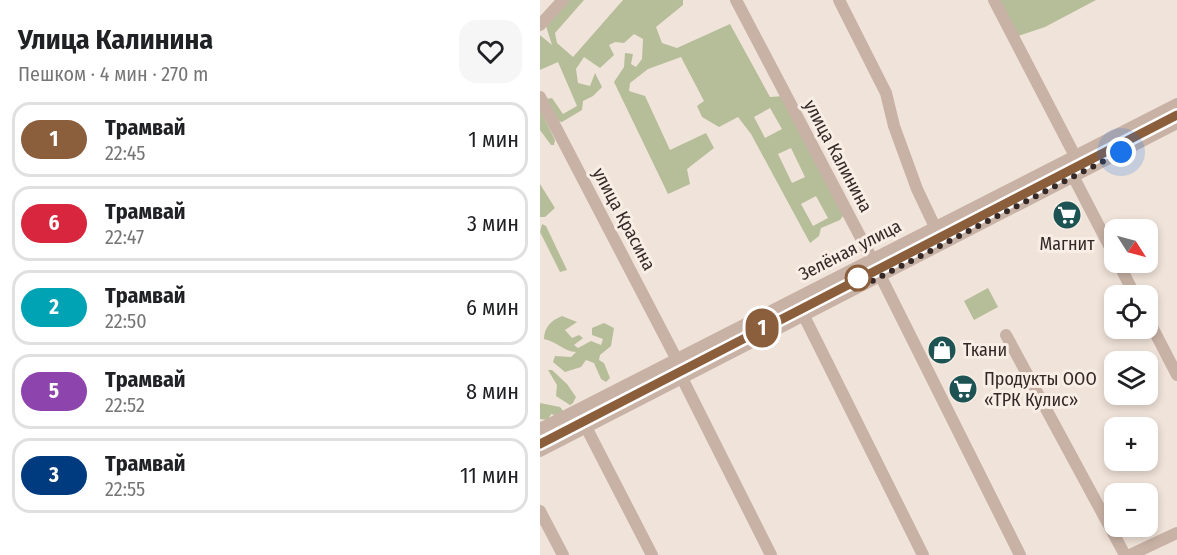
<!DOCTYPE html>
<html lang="ru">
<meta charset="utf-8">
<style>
body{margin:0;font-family:"Fira Sans Condensed",sans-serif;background:#f6f6f6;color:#202124;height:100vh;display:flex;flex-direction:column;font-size:22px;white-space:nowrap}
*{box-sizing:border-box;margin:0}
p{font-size:20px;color:#757577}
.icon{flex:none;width:33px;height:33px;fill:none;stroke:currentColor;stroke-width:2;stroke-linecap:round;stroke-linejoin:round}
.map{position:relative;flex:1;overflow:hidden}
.drawer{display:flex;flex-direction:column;background:#fff;width:540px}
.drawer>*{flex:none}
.badge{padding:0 12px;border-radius:20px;font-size:21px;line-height:39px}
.needle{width:39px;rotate:126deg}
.buttons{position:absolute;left:564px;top:219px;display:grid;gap:12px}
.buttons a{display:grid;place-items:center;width:54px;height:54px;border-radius:12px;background:#fff;box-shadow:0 3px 9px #0003;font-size:30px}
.you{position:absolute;width:30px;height:30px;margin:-15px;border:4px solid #fff;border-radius:50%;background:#1a73e8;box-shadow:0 0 0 9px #1a73e833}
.map>.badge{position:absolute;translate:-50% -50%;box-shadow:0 0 0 3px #fff}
.round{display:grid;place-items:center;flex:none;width:63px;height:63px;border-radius:18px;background:#f6f6f6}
.head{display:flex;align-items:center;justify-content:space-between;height:102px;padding:0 18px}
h1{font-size:28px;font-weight:700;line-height:45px}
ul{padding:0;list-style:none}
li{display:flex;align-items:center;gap:18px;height:75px;margin:0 12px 9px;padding:0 6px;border:3px solid #e0e0e0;border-radius:18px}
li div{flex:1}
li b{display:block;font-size:22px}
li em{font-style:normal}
li .badge{min-width:66px;font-weight:700;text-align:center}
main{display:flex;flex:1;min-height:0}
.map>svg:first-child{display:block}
</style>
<main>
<section class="drawer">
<div class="head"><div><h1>Улица Калинина</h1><p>Пешком · 4 мин · 270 m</p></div><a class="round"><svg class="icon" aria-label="heart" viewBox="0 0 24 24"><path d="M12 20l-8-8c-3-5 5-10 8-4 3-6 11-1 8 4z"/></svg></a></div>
<ul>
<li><span class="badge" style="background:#8b5e3c;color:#fff">1</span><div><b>Трамвай</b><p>22:45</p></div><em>1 мин</em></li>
<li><span class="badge" style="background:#d7263d;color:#fff">6</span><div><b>Трамвай</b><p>22:47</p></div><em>3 мин</em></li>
<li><span class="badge" style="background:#00a3b4;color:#fff">2</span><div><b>Трамвай</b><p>22:50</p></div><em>6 мин</em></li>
<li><span class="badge" style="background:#8e44ad;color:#fff">5</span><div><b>Трамвай</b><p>22:52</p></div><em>8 мин</em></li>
<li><span class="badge" style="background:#003b80;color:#fff">3</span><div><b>Трамвай</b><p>22:55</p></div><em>11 мин</em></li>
</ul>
</section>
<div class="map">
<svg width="637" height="555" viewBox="0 0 637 555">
<rect width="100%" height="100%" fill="#f0e3d9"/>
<g fill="#b5be99" fill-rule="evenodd">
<path d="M 29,0 L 44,0 L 15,33 L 17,43 L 33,57 L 83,0 L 143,0 L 143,5 L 116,27 L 122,43 L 137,48 L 190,24 L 230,97 L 244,96 L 306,212 L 300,220 L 281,228 L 279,236 L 270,243 L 211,134 L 198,117 L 179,127 L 162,117 L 157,106 L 164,101 L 141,57 L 108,69 L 90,83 L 89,91 L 105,96 L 130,150 L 166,133 L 174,148 L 147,169 L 150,184 L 128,194 L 74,82 L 84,67 L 85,53 L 93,54 L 91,64 L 96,67 L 102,59 L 103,39 L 94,34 L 84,43 L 75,42 L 69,45 L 74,55 L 60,68 L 44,57 L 36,69 L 38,83 L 50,86 L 55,73 L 62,87 L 53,96 L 43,101 L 42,110 L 22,122 L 13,120 L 6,99 L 12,98 L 23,114 L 37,106 L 18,62 L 0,70 L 0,35 L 12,45 L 6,26 ZM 230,108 L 242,129 L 225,138 L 214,117 ZM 251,148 L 265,177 L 252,183 L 238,154 ZM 276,196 L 288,218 L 273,226 L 261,204 Z"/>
<polygon points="460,0 556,0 505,27 478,36"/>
<polygon points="0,109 15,140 14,145 11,145 0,130"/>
<polygon points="0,184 15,208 5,217 0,217"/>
<polygon points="2,224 6,226 27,270 20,272 0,232"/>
<polygon points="448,288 458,307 434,320 424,301"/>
<path d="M 22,316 L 37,322 L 25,330 L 32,338 L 39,335 L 43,338 L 34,345 L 38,348 L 51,341 L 61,345 L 63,339 L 52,335 L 52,328 L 64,323 L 74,328 L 71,346 L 60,355 L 59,360 L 64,363 L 70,378 L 66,382 L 61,379 L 54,363 L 46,360 L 41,367 L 25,372 L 13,362 L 15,356 L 31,357 L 36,352 C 25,352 16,341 4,339 C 4,327 12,320 22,316 Z"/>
<polygon points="8,370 12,370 27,384 36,397 33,403 30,405 16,396 17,385"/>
<polygon points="0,403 20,407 25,413 22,417 11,414 8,420 0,419"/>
</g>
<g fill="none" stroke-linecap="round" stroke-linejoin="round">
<g stroke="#c8b2a5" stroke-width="12">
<polyline points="196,0 332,259 480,555"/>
<polyline points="299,0 346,93 354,126 377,189 395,227"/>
<polyline points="454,0 535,156"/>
<polyline points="0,25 23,0"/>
<polyline points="0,97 136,358"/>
<polyline points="533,176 574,255"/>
<polyline points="578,262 595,296"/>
<polyline points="264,316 383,555"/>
<polyline points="608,319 637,375"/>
<polyline points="466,335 585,555"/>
<polyline points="142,378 231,555"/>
<polyline points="46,427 112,555"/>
<polyline points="0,429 637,104"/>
<polyline points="0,451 637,123"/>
<polyline points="0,511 23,555"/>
<polyline points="590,555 637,533"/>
</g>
<polyline stroke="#342926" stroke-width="1.5" points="0,444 637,115"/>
</g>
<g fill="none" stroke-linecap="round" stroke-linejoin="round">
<g stroke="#fff" stroke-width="14">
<polyline id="line" points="0,444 637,115"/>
</g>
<use href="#line" stroke="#8b5e3c" stroke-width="9"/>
<polyline stroke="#342926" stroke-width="6" stroke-dasharray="0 10.8" points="318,278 315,290 581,152"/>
</g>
<defs>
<g id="supermarket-disc" transform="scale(1.5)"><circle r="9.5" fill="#1d5353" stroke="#f8eee5"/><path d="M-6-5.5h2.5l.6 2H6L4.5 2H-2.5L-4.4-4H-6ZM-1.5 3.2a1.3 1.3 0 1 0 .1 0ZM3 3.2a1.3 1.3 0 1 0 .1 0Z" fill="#fff"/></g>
<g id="shop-disc" transform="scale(1.5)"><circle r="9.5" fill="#1d5353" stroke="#f8eee5"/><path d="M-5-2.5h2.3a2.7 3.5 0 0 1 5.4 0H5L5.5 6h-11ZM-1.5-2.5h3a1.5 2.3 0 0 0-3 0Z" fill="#fff"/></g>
</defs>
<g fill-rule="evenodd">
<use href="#supermarket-disc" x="527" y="215"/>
<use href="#shop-disc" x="402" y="350"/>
<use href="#supermarket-disc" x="423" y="389"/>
</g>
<circle fill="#fff" stroke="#8b5e3c" stroke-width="3" cx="318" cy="278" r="12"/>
<g text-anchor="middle" stroke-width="6" stroke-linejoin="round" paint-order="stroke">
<g font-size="18" fill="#342926" stroke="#f8eee5">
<text transform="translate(298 156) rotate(62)" y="6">улица Калинина</text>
<text transform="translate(84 219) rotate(62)" y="6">улица Красина</text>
<text transform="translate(310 250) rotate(-27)" y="6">Зелёная улица</text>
</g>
<g font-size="18" fill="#342926" stroke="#f8eee5" text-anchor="start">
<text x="527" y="250" text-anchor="middle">Магнит</text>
<text x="423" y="356">Ткани</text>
<text x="444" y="385">Продукты ООО<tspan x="444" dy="21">«ТРК Кулис»</tspan></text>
</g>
</g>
</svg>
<div class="buttons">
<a><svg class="needle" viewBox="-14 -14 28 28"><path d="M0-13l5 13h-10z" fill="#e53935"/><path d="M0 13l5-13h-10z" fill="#757577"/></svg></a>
<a><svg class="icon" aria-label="locate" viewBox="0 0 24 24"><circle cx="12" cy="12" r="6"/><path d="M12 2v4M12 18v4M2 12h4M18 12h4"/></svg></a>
<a><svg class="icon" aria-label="layers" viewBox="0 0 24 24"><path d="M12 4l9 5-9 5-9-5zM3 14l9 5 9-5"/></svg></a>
<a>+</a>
<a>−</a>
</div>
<div class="you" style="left:581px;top:152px"></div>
<b class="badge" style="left:222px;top:328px;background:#8b5e3c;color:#fff">1</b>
</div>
</main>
